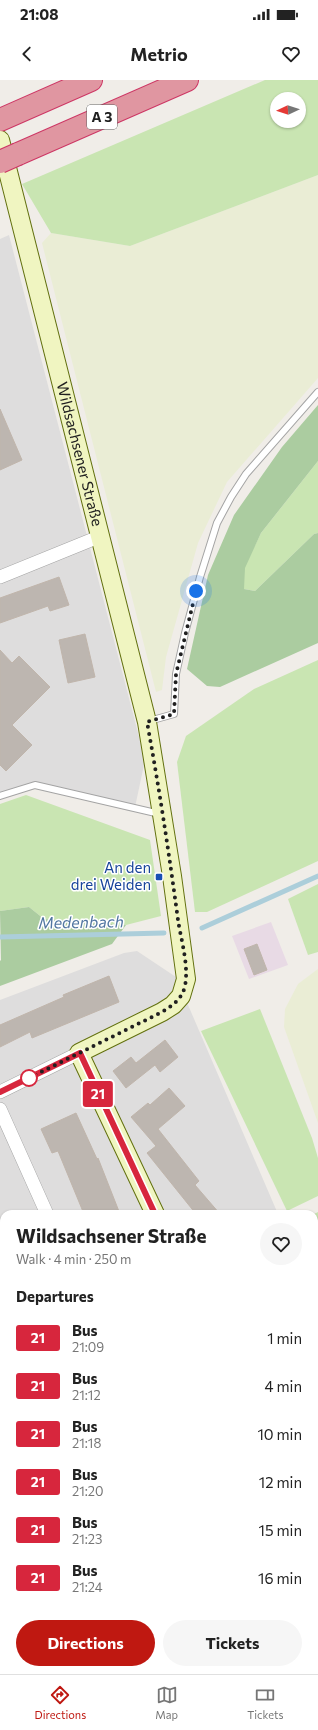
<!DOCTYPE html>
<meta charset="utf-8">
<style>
body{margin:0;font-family:Commissioner,sans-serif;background:#f6f6f6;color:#222;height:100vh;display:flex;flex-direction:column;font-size:15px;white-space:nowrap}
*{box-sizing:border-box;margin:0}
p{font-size:13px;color:#767676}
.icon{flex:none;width:22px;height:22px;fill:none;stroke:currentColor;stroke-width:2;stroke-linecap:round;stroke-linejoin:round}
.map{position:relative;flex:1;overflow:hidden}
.side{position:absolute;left:0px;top:1130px;width:318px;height:464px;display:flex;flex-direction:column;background:#fff;border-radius:12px 12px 0 0;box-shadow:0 1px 3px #0004}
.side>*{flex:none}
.badge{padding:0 8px;border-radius:3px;font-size:14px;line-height:26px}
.needle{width:26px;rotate:266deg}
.controls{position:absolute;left:270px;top:12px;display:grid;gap:8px}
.controls a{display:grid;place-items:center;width:36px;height:36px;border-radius:50%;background:#fff;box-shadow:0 1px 3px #0004;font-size:20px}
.you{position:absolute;width:20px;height:20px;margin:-10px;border:3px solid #fff;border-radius:50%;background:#1a73e8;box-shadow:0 0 0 6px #1a73e833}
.map>.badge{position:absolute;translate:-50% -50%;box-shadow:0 0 0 2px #fff}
h2{padding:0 16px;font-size:15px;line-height:36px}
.round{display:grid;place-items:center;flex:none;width:42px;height:42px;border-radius:21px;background:#f6f6f6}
.overview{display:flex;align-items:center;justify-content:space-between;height:68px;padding:0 16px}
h1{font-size:19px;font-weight:700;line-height:30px}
.cta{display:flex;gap:8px;margin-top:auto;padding:8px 16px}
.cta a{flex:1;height:46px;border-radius:24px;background:#bf1811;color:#fff;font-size:16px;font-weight:700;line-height:46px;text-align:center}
.cta a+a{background:#f6f6f6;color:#222}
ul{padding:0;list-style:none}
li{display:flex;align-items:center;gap:12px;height:48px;padding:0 16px}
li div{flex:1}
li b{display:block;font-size:15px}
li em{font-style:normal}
li .badge{min-width:44px;font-weight:700;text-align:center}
.status{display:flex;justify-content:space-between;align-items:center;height:28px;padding:0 20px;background:#fff;direction:ltr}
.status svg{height:11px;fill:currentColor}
header{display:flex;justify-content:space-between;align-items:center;height:52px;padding:0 16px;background:#fff;font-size:18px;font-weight:700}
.tab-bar{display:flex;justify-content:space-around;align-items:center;height:56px;border-top:1px solid #e0e0e0;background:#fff;font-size:11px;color:#767676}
.tab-bar a{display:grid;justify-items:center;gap:2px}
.tab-bar .selected{color:#bf1811}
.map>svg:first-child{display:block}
</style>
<div class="status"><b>21:08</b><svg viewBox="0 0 49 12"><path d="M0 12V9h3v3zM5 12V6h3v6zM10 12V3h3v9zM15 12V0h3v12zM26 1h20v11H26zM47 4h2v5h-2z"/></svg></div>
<header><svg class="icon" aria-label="back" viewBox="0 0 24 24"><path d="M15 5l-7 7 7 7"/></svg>Metrio<svg class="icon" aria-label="heart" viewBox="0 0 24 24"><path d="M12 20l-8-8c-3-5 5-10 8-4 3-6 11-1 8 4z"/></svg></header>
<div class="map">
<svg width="318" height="1594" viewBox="0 0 318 1594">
<rect width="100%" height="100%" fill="#f0ede8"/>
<g fill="#dedddd">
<polygon points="9,155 145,680 134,732 33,707 0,717 0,159"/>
<polygon points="137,871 176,897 278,1134 4,1134 4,1585 0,1579 0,920 124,873"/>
<polygon points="314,1227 318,1238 318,1528 314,1528"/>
<polygon points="8,1590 92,1590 86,1594 10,1594"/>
</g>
<polygon fill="#e8dae5" points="271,842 288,885 249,899 232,856"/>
<g fill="#eaedd5">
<polygon points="318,95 318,298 227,402 198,463 166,577 162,610 156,612 42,163 51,153 130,166"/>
<polygon points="318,889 318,1043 284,947 285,929 298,904"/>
<polygon points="101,1590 284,1590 285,1594 95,1594"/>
</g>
<g fill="#c9e5b2" fill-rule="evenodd">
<path d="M 265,0 L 318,0 L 318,95 L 130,166 L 51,153 L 22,104 ZM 277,19 L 299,19 L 299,41 L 277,41 Z"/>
<polygon points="318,381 318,453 314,454 255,511 244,509 244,488 261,453"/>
<polygon points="318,580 318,781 207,832 195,832 177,682 186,656 254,609"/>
<polygon points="26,715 150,760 161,836 126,845 44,839 29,827 0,831 0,724"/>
<polygon points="318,804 318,872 308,875 288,819"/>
<polygon points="260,929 312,1058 318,1078 318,1116 287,1131 201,951"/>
<polygon points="318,1132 318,1198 314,1188 314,1134"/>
</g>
<g fill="#abcca0">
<polygon points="318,325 318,381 261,453 245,488 244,509 255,511 314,454 318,453 318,563 220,607 207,606 187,589 208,495 234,435 282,367"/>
<polygon points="29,827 44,839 126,845 112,864 0,906 0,881 1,880 0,831"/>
</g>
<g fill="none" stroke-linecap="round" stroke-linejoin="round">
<g stroke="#acceda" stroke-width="5">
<polyline points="202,848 318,796"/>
<polyline points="0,857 164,853"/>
</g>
</g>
<g fill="#bdb6b0" stroke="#c0b5ab">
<polygon points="0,329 22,380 0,390"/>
<polygon points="59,497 69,525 50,531 48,526 0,543 0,518"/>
<polygon points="85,554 95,597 68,603 59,560"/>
<polygon points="0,570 12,583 19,576 50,607 12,645 32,665 6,691 0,685"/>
<polygon points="257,864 267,890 254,895 244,869"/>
<polygon points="109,896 119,922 32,958 30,952 0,967 0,945 64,917 63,915"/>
<polygon points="165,960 178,977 160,992 155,985 126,1008 113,991 131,977 136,983"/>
<polygon points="169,1008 185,1026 158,1049 199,1101 195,1105 220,1134 196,1134 147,1073 156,1066 131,1037 148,1023 150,1025"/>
<polygon points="76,1033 97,1079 98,1078 120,1134 84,1134 58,1071 52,1073 41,1049"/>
</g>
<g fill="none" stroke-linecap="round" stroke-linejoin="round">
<g stroke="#a4a4a4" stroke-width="8">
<g id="service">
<polyline points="149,641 174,634 176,594 185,553 200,497 217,443 231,417 246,394 318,312"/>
<polyline points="0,716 35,705 160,734"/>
</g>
</g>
<g stroke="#a4a4a4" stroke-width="14">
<g id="minor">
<polyline points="0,497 101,456"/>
<polyline points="0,1012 79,973"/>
<polyline points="0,1029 47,1134"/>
</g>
</g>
<g stroke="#62700e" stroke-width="20">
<g id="secondary">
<path id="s1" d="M 0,60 L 147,642 L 172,796 L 186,899 L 181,916 L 173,925 L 162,932 L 79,973 L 155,1134"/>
<polyline points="0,1322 4,1319"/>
<polyline points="0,1431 4,1432"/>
<polyline points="314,1539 318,1539"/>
</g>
</g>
<g stroke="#cd3664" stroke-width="24">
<g id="motorway">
<polyline points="0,40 91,0"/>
<polyline points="18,74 187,0"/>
</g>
</g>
<use href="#service" stroke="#fff" stroke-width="6"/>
<use href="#minor" stroke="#fff" stroke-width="13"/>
<use href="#secondary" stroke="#f0f5c1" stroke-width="18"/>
<use href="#motorway" stroke="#e096a1" stroke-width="22"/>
<g stroke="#cd3664" stroke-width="24" stroke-linecap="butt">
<polyline id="motorway-bridge" points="0,82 18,74"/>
</g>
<use href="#motorway-bridge" stroke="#e096a1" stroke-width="22"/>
</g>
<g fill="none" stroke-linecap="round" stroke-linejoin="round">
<g stroke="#fff" stroke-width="9">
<polyline id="line" points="0,1012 80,973 155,1134"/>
</g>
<use href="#line" stroke="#d7263d" stroke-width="6"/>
<path stroke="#202020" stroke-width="4" stroke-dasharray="0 7.2" d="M 29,998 L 162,932 C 172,926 182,919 185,906 C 189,885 181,860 178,840 C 169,773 159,707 147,642 L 174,634 L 176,594 L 196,511"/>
</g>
<rect fill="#1a4fb4" stroke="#fff" stroke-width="1.5" x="155" y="793" width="8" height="8" rx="2"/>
<circle fill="#fff" stroke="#d7263d" stroke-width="2" cx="29" cy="998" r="8"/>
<g text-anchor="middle" stroke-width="3" stroke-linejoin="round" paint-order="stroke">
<rect fill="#fff" stroke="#636363" stroke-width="1" x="87" y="25" width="30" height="24" rx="3"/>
<g font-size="14" font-weight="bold" fill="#202020">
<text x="102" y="42">A 3</text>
</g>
<g font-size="15" fill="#202020" stroke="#fff">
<text dy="5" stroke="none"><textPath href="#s1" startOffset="324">Wildsachsener Straße</textPath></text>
</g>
<g font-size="15" fill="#164399" stroke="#fff" text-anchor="end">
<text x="151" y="793">An den<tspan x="151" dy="17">drei Weiden</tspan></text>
</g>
<g font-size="16" font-style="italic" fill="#5176a1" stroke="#fff">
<text transform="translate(81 842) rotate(-1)" y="6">Medenbach</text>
</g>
</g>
</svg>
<div class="controls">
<a><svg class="needle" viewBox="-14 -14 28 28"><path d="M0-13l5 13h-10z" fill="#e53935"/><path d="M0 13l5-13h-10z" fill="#767676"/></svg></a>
</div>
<div class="you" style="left:196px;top:511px"></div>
<b class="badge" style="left:98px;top:1014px;background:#d7263d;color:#fff">21</b>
<section class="side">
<div class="overview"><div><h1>Wildsachsener Straße</h1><p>Walk · 4 min · 250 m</p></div><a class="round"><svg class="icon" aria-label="heart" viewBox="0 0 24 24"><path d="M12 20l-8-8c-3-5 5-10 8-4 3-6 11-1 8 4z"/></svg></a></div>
<h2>Departures</h2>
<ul>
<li><span class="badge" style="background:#d7263d;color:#fff">21</span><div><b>Bus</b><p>21:09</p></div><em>1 min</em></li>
<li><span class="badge" style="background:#d7263d;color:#fff">21</span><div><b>Bus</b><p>21:12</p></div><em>4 min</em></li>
<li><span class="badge" style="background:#d7263d;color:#fff">21</span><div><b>Bus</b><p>21:18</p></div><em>10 min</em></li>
<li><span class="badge" style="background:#d7263d;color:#fff">21</span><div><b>Bus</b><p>21:20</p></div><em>12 min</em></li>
<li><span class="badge" style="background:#d7263d;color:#fff">21</span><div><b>Bus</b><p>21:23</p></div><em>15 min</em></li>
<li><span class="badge" style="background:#d7263d;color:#fff">21</span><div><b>Bus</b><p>21:24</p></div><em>16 min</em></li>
</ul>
<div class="cta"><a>Directions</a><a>Tickets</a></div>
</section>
</div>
<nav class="tab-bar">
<a class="selected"><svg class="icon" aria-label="directions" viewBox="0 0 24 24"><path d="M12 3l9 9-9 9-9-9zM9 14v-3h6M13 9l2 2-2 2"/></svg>Directions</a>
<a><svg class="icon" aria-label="map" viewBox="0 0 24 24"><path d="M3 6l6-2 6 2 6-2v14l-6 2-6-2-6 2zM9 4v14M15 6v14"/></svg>Map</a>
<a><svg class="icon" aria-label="tickets" viewBox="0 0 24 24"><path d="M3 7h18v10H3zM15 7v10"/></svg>Tickets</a>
</nav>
